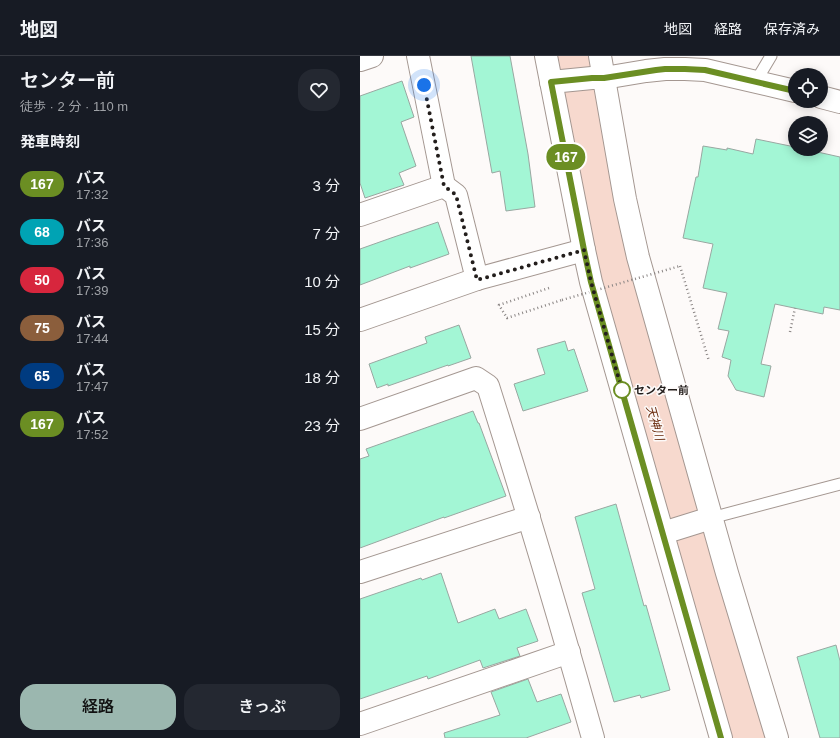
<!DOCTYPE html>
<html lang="ja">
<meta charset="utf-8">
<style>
body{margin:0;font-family:Helvetica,"Noto Sans JP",sans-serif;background:#242831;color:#f1f3f6;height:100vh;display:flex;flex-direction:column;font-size:15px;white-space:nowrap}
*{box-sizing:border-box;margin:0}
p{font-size:13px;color:#9ea1a6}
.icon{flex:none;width:22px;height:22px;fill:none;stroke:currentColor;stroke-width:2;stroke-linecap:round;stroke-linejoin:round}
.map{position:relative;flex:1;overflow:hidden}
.details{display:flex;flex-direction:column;background:#171b24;width:360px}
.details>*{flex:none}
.badge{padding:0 8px;border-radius:13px;font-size:14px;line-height:26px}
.tools{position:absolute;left:428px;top:12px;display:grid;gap:8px}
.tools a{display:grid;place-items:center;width:40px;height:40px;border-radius:50%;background:#171b24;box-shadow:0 2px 10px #0003;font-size:20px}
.you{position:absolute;width:20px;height:20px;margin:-10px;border:3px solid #fff;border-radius:50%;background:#1a73e8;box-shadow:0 0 0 6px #1a73e833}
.map>.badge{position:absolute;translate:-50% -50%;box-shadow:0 0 0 2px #fff}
h2{padding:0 20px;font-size:15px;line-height:36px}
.round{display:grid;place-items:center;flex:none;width:42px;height:42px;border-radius:16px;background:#242831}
.overview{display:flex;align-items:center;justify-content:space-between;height:68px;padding:0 20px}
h1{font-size:19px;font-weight:600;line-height:30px}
.action{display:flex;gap:8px;margin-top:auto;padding:8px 20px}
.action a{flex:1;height:46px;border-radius:16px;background:#9bb7af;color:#111;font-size:16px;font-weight:600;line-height:46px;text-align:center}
.action a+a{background:#242831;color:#f1f3f6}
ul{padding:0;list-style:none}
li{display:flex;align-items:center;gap:12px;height:48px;padding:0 20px}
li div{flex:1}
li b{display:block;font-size:15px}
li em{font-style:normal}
li .badge{min-width:44px;font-weight:700;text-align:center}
header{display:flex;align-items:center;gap:24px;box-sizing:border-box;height:56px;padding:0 20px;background:#171b24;border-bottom:1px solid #363941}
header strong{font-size:19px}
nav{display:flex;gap:22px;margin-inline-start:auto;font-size:14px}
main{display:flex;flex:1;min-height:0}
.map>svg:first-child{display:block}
</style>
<header>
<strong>地図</strong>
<nav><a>地図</a><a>経路</a><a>保存済み</a></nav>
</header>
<main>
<section class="details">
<div class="overview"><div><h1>センター前</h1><p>徒歩 · 2 分 · 110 m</p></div><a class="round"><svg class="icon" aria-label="heart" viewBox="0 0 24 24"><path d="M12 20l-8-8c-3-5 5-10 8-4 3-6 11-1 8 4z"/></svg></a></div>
<h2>発車時刻</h2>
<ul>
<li><span class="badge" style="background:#6b8e23;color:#fff">167</span><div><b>バス</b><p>17:32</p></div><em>3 分</em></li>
<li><span class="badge" style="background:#00a3b4;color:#fff">68</span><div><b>バス</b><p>17:36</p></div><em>7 分</em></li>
<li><span class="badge" style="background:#d7263d;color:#fff">50</span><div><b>バス</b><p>17:39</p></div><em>10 分</em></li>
<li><span class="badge" style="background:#8b5e3c;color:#fff">75</span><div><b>バス</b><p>17:44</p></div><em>15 分</em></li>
<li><span class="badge" style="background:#003b80;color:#fff">65</span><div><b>バス</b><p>17:47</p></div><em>18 分</em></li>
<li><span class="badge" style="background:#6b8e23;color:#fff">167</span><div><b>バス</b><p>17:52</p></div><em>23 分</em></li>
</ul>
<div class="action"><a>経路</a><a>きっぷ</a></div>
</section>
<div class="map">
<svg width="480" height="682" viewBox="0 0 480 682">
<rect width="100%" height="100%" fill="#fdfaf9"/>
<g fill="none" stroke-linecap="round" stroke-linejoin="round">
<polyline stroke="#f7d9ce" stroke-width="50" points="212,0 250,210 386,682"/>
</g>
<g fill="#a3f6d5" stroke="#99a7a1">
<polygon points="111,0 150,0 168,98 175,151 146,155 140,115 132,117"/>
<polygon points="42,25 54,61 41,66 56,110 39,117 44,129 5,142 0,127 0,40"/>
<polygon points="396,83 435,91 435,93 444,93 480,101 480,254 464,251 463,258 415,248 401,308 411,310 404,341 376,334 368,320 371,304 362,301 369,275 358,273 367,237 343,232 353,188 323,182 336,121 338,121 343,90 367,94 367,92 393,98"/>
<polygon points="78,166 89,198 50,212 50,210 0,229 0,193 31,182"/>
<polygon points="99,269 111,302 88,310 88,309 28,330 28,328 17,332 9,308 67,287 65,281"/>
<polygon points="205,285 208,295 214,293 228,335 163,355 154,328 185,318 177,293"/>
<polygon points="113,355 118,367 119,367 146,440 84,462 84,461 0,492 0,403 9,400 6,393"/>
<polygon points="256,448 284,550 286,549 310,634 281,642 280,639 254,646 222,537 235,533 215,461"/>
<polygon points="81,517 98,567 135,553 139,563 166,553 178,585 157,592 160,600 123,612 120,604 68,623 67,620 0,643 0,543 61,522 62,524"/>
<polygon points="476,589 480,605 480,682 460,682 437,601"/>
<polygon points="168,623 177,646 201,638 211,666 166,682 85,682 84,677 140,659 131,636"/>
</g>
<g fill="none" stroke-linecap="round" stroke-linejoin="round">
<g stroke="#a49791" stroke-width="13">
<g id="lane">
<polyline points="396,25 411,0"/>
<polyline points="351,462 480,428"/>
</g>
</g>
<g stroke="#a49791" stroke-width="24">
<g id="street">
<polyline points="58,0 84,130 96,139 117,223"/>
<polyline points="0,4 12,0"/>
<polyline points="0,159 84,130"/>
<polyline points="0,264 117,223 224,194"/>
<path d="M 0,363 L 116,322 L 128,330 C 165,447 200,564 233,682"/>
<polyline points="303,477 351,462"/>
<polyline points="0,516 169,461"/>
<polyline points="0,668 209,596"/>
</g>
</g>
<g stroke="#a49791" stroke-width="24">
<g id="secondary">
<polyline points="186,0 224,194 231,226 361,682"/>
<polyline points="240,0 265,143 278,201 367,517 417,682"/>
<polyline points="191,26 232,22 244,22 286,15 305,13 325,13 345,14 435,35"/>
<polyline points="461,41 480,46"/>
</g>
</g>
<g stroke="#8a8584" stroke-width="2.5" stroke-dasharray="1 3" stroke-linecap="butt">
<polyline points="320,210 349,305"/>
<polyline points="189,232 139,249 147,262 202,244"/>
<polyline points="430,276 435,252"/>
</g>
<use href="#lane" stroke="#fff" stroke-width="11"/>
<use href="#street" stroke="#fff" stroke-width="22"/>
<use href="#secondary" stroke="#fff" stroke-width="22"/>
<polyline stroke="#8a8584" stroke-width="2.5" stroke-dasharray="1 3" stroke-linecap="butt" points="202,244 320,210"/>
</g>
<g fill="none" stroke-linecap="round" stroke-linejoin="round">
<g stroke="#fff" stroke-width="9">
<polyline id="line" points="361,682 231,226 224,194 191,26 232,22 244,22 296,14 305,13 325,13 345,14 435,35"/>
</g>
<use href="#line" stroke="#6b8e23" stroke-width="6"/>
<polyline stroke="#231e1c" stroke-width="4" stroke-dasharray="0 7.2" points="64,29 84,130 96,139 117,224 224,194 231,226 262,334"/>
</g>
<circle fill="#fff" stroke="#6b8e23" stroke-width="2" cx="262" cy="334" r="8"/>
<g text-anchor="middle" stroke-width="3" stroke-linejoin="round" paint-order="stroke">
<g font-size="11" font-weight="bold" fill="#231e1c" stroke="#fdfaf9" text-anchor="start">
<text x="274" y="338">センター前</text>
</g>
<g font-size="12" font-style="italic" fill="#6b2d0f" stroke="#fdfaf9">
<text transform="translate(295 367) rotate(74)" y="4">天神川</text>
</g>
</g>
</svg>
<div class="tools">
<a><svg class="icon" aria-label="locate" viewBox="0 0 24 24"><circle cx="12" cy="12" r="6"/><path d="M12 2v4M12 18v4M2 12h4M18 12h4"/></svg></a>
<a><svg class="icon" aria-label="layers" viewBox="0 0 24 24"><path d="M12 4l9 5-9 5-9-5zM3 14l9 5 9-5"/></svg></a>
</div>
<div class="you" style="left:64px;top:29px"></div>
<b class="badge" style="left:206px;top:101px;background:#6b8e23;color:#fff">167</b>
</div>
</main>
